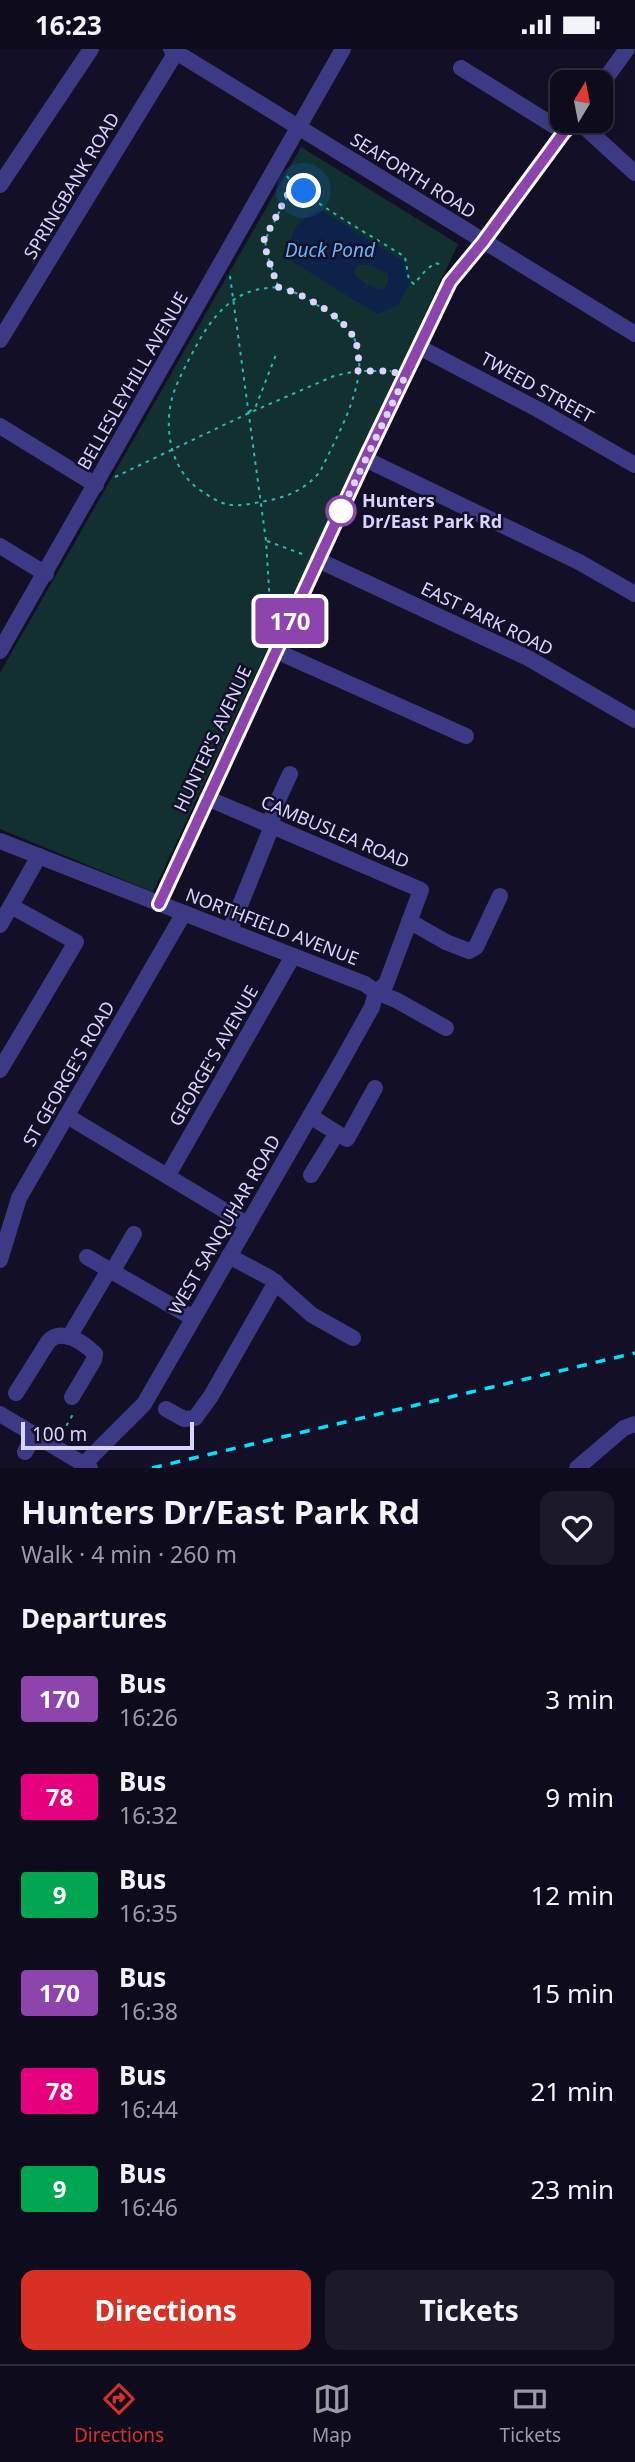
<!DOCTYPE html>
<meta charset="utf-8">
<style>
body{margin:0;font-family:"Noto Sans",sans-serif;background:#1c1929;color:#f1f3f6;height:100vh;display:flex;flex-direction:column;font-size:26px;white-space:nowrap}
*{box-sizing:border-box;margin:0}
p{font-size:23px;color:#9b9ba3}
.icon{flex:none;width:38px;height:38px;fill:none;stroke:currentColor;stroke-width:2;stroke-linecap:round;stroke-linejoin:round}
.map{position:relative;height:1419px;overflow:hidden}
.panel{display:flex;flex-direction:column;background:#0e0b1c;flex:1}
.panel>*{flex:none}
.badge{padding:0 14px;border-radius:5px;font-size:24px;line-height:46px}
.needle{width:46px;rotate:10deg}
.tools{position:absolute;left:550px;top:21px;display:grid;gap:14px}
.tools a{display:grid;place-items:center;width:63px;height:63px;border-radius:14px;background:#0e0b1c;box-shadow:0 4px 10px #0003,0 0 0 2px #2e2b3b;font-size:35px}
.scale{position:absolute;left:21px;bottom:18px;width:173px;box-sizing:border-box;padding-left:7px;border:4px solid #d9d4ff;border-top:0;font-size:19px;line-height:24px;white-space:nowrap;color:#d9d4ff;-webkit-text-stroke:5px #130f26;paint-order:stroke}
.you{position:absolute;width:35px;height:35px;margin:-18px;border:5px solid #fff;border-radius:50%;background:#1a73e8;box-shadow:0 0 0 10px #1a73e833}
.map>.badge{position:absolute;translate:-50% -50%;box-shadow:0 0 0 4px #fff}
h2{padding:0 21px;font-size:26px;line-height:63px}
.round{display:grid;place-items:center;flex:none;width:74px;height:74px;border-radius:14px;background:#1c1929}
.summary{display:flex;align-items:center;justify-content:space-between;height:119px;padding:0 21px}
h1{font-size:33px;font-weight:700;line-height:52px}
.cta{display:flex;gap:14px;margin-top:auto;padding:14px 21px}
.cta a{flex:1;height:80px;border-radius:14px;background:#d93025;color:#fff;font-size:28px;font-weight:700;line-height:80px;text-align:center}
.cta a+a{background:#1c1929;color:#f1f3f6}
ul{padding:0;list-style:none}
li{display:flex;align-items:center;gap:21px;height:98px;padding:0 21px}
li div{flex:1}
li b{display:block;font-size:26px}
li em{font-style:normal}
li .badge{min-width:77px;font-weight:700;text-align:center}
.status{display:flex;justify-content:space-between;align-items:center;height:49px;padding:0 35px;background:#0e0b1c;direction:ltr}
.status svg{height:19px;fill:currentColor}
.tab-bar{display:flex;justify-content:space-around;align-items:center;height:98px;border-top:2px solid #2e2b3b;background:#0e0b1c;font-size:19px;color:#9b9ba3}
.tab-bar a{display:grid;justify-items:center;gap:4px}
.tab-bar .active{color:#d93025}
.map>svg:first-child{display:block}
</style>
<div class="status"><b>16:23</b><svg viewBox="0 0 49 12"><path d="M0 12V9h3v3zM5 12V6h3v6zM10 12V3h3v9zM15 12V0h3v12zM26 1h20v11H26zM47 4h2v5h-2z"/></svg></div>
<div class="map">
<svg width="635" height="1419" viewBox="0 0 635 1419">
<rect width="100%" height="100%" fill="#130f26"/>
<polygon fill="#12302f" points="301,98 458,195 153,843 0,780 0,624"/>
<path fill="#0c2248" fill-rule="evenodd" d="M 321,161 L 406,214 L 410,234 L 397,257 L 377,265 L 293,213 C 287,184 295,171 321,161 ZM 358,216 L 371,216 L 388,225 L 388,233 L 384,240 C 373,241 360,232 354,224 Z"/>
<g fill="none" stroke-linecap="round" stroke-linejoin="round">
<g stroke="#2fb8b0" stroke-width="2" stroke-dasharray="3.5 5" stroke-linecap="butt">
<path d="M 287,127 C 298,146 382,193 405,208 L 409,231 L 414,235 L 426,221 L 435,214 L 444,216"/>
<polyline points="230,227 266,492 271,571 273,572"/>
<polyline points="278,237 267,206 265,191 293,136"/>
<path d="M 278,238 C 299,243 314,253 331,266 C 339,272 349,280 354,289 C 373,328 336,388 320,423 C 300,445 283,449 255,454 C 229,459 222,456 200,441 C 169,420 162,374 175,340 C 180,327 187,314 194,301 C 205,280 220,257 242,246 C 254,240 266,239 278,238 Z"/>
<polyline points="249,363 256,357 277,303"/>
<polyline points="115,428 249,364 334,327 357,322 391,322"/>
<polyline points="267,492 305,506"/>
<polyline points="62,1384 75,1362"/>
</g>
<g stroke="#3d3a85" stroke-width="16">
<polyline points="171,0 635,285"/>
<polyline points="461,19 564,83"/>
<polyline points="600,37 627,0"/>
<polyline points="578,72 635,124"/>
<polyline points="0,136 91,0"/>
<polyline points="0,291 178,0"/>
<polyline points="419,298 539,361 635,416"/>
<polyline points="0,377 96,436"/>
<polyline points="365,410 579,513 635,545"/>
<polyline points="0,497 46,525"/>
<polyline points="318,511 528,609 635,671"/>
<polyline points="0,602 343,0"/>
<polyline points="276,602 466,687"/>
<polyline points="207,749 421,841 386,935 376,943"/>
<polyline points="0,792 365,935 376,943 396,951 446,979"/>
<polyline points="159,855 365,410 450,233 483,193 564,83 575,72"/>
<polyline points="409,872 446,893 469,902 476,898 500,847"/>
<polyline points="0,876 39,807"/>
<polyline points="230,881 272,777 273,762 290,725"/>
<polyline points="0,1021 76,893 11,857"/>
<polyline points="67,1067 247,1175"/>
<polyline points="310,1067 337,1084 311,1126"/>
<polyline points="337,1084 347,1090 375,1039"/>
<polyline points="168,1126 293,907"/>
<polyline points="229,1207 270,1229 312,1266 353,1289"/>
<polyline points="87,1208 193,1269"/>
<polyline points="0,1211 19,1149 184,864"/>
<polyline points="112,1223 134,1185"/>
<polyline points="69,1288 109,1221"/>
<path d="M 16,1344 L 48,1293 C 61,1278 83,1293 95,1305 L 94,1311 L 72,1348"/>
<polyline points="166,1360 184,1370 195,1369 211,1347 276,1233"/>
<polyline points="0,1365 90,1419"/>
<polyline points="25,1403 35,1385"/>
<polyline points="85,1414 144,1355 339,1017 372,958 376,943"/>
<polyline points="577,1419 624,1379 635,1375"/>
</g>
<polyline stroke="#00e5ff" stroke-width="3.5" stroke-dasharray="10 9" stroke-linecap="butt" points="152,1419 635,1304"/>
</g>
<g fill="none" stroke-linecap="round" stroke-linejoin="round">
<g stroke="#fff" stroke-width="16">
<polyline id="line" points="159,855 365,410 450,233 483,193 564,83 575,72"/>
</g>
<use href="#line" stroke="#8e44ad" stroke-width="10"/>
<path stroke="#d9d4ff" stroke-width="7" stroke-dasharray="0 12.6" d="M 304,142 L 293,135 L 264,191 L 267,206 L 278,238 C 302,244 342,266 354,289 C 359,299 359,311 358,322 L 393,322 L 404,330 L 341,462"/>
</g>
<circle fill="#fff" stroke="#8e44ad" stroke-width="3.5" cx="341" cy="462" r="14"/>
<g text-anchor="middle" stroke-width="5" stroke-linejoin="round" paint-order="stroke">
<g font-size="18" fill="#d9d4ff" stroke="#130f26">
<text transform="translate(413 127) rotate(32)" y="6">SEAFORTH ROAD</text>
<text transform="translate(72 137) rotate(-59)" y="6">SPRINGBANK ROAD</text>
<text transform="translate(133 332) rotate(-60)" y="6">BELLESLEYHILL AVENUE</text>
<text transform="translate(537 339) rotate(29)" y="6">TWEED STREET</text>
<text transform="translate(487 570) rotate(26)" y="6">EAST PARK ROAD</text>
<text transform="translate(213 690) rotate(-65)" y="6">HUNTER'S AVENUE</text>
<text transform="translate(335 783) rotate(23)" y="6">CAMBUSLEA ROAD</text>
<text transform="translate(272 878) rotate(21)" y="6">NORTHFIELD AVENUE</text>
<text transform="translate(214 1007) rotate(-60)" y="6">GEORGE'S AVENUE</text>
<text transform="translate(69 1025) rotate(-60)" y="6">ST GEORGE'S ROAD</text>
<text transform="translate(225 1176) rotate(-60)" y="6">WEST SANQUHAR ROAD</text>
</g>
<g font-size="18" font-weight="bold" fill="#d9d4ff" stroke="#130f26" text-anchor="start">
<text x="362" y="458">Hunters<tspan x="362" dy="21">Dr/East Park Rd</tspan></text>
</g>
<g font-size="19" font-style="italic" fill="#62b6ff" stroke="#130f26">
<text x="330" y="208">Duck Pond</text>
</g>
</g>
</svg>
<div class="tools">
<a><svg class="needle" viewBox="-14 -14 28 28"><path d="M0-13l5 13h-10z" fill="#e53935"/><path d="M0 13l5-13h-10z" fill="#9b9ba3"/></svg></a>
</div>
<div class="scale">100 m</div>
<div class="you" style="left:304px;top:142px"></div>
<b class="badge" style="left:290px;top:572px;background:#8e44ad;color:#fff">170</b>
</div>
<section class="panel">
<div class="summary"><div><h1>Hunters Dr/East Park Rd</h1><p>Walk · 4 min · 260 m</p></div><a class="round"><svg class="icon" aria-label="heart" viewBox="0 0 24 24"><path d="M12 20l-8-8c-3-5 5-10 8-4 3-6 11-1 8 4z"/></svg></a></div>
<h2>Departures</h2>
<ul>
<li><span class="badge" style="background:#8e44ad;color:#fff">170</span><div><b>Bus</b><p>16:26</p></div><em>3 min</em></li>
<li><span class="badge" style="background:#e6007e;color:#fff">78</span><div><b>Bus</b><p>16:32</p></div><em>9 min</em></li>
<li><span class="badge" style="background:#00a651;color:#fff">9</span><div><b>Bus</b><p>16:35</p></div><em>12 min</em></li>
<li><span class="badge" style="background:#8e44ad;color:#fff">170</span><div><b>Bus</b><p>16:38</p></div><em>15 min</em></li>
<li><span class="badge" style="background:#e6007e;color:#fff">78</span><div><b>Bus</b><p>16:44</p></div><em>21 min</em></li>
<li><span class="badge" style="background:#00a651;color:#fff">9</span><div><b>Bus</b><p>16:46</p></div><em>23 min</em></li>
</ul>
<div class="cta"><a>Directions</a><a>Tickets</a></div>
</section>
<nav class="tab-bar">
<a class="active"><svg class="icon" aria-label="directions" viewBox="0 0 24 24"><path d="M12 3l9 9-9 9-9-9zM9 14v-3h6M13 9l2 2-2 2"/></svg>Directions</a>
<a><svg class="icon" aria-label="map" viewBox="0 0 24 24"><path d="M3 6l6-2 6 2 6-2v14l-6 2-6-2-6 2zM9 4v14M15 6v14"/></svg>Map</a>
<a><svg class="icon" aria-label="tickets" viewBox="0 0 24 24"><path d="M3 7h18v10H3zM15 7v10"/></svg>Tickets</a>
</nav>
